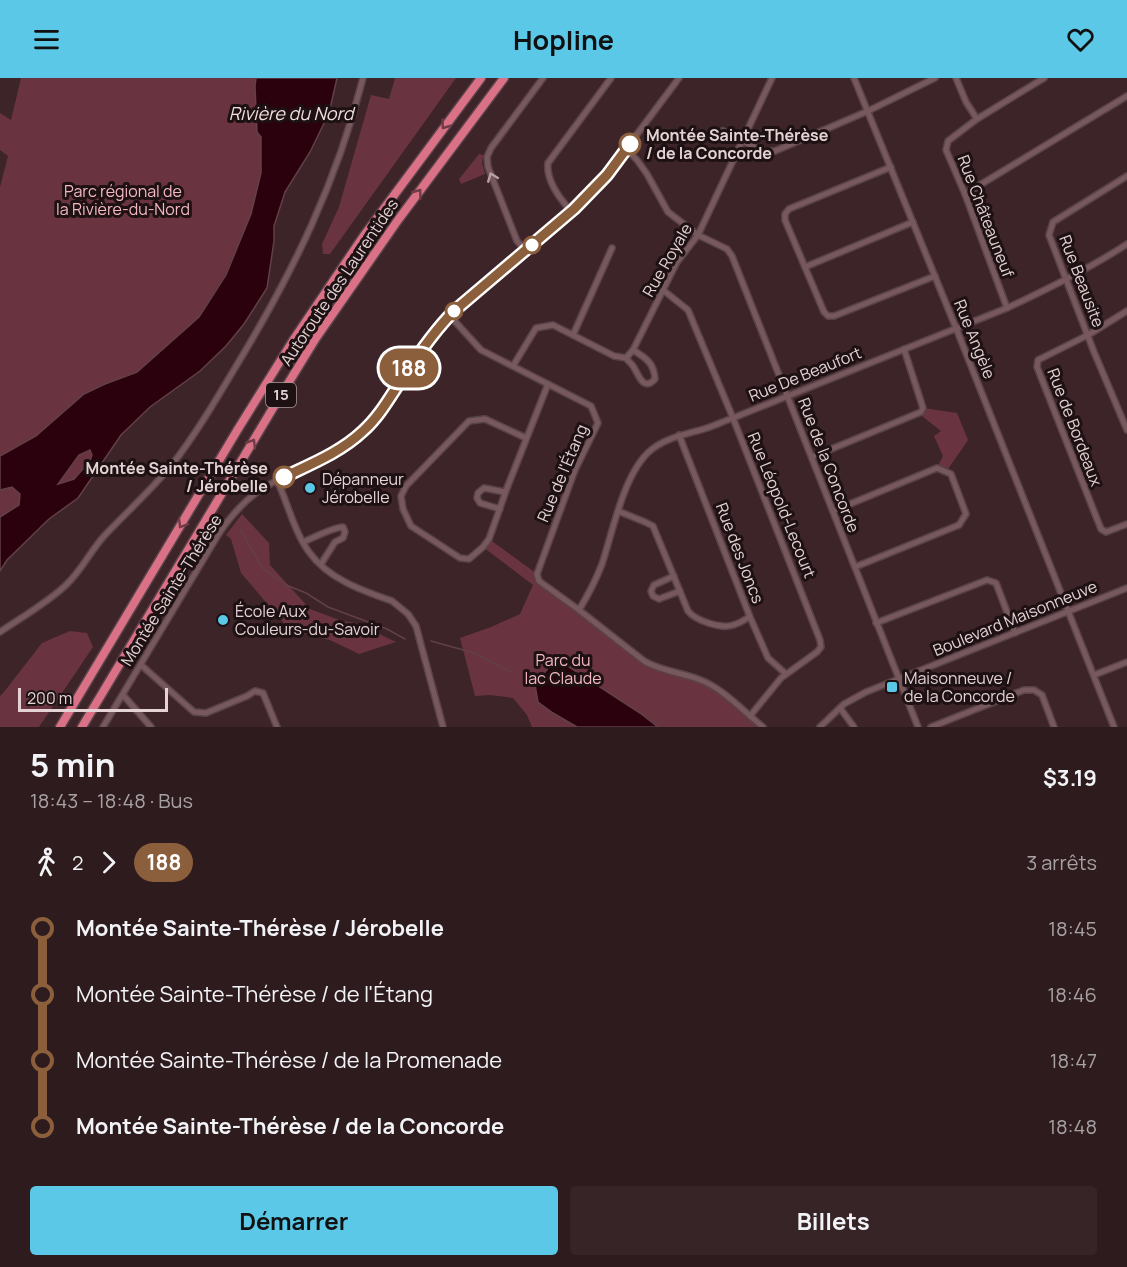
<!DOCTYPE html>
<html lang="fr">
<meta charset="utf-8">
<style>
body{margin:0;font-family:Manrope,sans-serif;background:#362427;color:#f1f3f6;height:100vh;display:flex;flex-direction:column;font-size:22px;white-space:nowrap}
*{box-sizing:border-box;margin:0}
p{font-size:20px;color:#a7a1a4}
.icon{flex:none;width:33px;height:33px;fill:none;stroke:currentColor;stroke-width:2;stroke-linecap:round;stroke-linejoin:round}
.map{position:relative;height:649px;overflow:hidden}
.details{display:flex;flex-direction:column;background:#2e1b1e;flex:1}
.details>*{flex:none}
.badge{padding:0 12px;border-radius:20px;font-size:21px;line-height:39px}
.scale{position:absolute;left:18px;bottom:15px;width:150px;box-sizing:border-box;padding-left:6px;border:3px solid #e4d2d4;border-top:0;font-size:16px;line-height:21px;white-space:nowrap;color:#e4d2d4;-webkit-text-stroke:4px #1d1113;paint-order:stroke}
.map>.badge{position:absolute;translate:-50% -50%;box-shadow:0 0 0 3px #fff}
.legs{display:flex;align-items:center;gap:9px;height:66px;padding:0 30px;font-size:20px}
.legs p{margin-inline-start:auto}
.overview{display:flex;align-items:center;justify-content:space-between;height:102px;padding:0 30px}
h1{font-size:33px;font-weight:700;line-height:45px}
.action{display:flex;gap:12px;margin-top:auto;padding:12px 30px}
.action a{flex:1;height:69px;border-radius:6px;background:#5ac8e6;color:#111;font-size:24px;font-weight:700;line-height:69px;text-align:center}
.action a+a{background:#362427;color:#f1f3f6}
ul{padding:0 30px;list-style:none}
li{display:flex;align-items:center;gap:21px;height:66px;font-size:22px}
li i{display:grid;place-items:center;width:9px;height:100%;margin:0 8px;background:currentColor}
li i::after{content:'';width:15px;height:15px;margin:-8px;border:4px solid;border-radius:50%;background:#2e1b1e}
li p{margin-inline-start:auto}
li:first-child i{background:linear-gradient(#0000 50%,currentColor 0)}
li:last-child i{background:linear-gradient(currentColor 50%,#0000 0)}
header{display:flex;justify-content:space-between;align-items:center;height:78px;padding:0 30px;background:#5ac8e6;color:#111;font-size:27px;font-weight:700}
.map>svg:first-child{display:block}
</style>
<header><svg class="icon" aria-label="menu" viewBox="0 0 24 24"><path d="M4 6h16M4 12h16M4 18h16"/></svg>Hopline<svg class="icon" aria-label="heart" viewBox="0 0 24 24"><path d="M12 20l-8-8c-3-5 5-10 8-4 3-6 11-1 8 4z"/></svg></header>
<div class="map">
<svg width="1127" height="649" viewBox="0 0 1127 649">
<rect width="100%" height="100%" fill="#3d2428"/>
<g fill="#69343f">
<polygon points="21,0 256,0 255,8 261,59 261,95 251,136 226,195 199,239 137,294 105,306 84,316 36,358 0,378 0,109 8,78 0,72 0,35 11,42"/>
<polygon points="395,0 456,0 330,176 323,176 322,166 339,129 371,17 389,21"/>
<polygon points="479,76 483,77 482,85 485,96 461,106 459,101"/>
<polygon points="923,330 957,335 968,362 946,394 937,390 943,378 934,358 941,353 918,335"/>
<polygon points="90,372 92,377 90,383 74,401 57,406 79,377"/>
<polygon points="12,409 20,416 20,427 0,439 0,412"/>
<polygon points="242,436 269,465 270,487 310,531 342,543 356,545 396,564 359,576 330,562 306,556 287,549 241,495 231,461 226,457"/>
<polygon points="489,461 537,496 537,500 644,583 717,610 763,649 532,649 527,637 513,620 490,617 475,618 460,560 491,549 520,536 533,507 483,469"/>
<polygon points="70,553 87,555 93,569 39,649 0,649 0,618 4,614 42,565"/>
</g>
<g fill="#2a010c" stroke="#624048" stroke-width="1.5" fill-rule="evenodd">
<path d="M 256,0 L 337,0 L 329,35 L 310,74 L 285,114 L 274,148 L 274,163 L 267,210 L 244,246 L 226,268 L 200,293 L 150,329 L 121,357 L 78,420 L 49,441 L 7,482 L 0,493 L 0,439 L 19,427 L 20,416 L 12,409 L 0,412 L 0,378 L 36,358 L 84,316 L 105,306 L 137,294 L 199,239 L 226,197 L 251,136 L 261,95 L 261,59 L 257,54 L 255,8 ZM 90,372 L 92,377 L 90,383 L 74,401 L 58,406 L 79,377 Z"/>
<polygon points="560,583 640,635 658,649 577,649 553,635 538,624 535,607 549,589"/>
</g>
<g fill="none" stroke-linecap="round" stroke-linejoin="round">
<g stroke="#624048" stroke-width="1.5">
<polyline points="240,451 263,491 286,507 306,515 328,529 387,551 405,561"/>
<polyline points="431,563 474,575 511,594"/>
</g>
<g stroke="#594348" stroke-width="8">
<g id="minor">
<polyline points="854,0 956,250 1114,649"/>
<polyline points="956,0 966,24 977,41"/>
<polyline points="723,53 762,73 775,73 868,33 935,0"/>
<polyline points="626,71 637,82 647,96 668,134 698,157 727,171 732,178 918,649"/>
<polyline points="891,89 789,131 785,136 785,142 824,234 828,238 834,238 935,198"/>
<polyline points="1127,98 1053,144 1049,157 1094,274 1127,352"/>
<polyline points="965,116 1127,18"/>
<path d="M 571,133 C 560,121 546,102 548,85 L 611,0"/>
<polyline points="526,172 517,163 488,89 487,79 491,70 543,0"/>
<polyline points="805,189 913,144"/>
<polyline points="663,212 688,232 733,340 820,562 821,569 817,574 781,600 750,638"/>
<polyline points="1007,230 965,116 946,72 948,63 977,41 1044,0"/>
<polyline points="1127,233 1088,257 1038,282 1037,289 1101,451 1106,454 1127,446"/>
<path d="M 450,238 L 481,272 L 591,328 L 598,345 L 575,392 L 537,496 L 539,503 L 579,532 L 644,583 C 661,593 679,594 698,601 C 723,610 742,632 763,649"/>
<polyline points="573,257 612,170"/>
<path d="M 626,280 C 628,283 631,285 633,288 C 639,297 643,314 655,301 C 654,285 646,280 633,272"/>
<polyline points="513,288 536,250 553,247 614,278 626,280 633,272 677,184 698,157 772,0"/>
<polyline points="679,357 750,539 768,580 786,596"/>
<polyline points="526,360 485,341 469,343 406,408 401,418 403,431 411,448 460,480 469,481 483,469 489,461 507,410 548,306"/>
<polyline points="812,379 921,334 923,330 904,271"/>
<path d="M 277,402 C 288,426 294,453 309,474 C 328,501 363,513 392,523 L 408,536 L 416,548 L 443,649"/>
<polyline points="500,431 480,425 477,420 478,415 484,410 505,414"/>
<path d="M 618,433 L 645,444 L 653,448 L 688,533 C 696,543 721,551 733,547 C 739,546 745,541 750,539"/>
<polyline points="833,433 937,390 951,396 966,436 959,447 855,489"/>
<path d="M 303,464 C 313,460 334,449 343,449 L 345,454 L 343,460 L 335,464 L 321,486"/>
<polyline points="674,498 654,507 651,513 653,518 659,521 680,513"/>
<path d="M 579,532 C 588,517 596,502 602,486 C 613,453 624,394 651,372 C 667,359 688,356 707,350 C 716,347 724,343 733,340 L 1007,230 C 1048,211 1089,191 1127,166"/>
<polyline points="876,545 987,502 996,505 1015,555"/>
<path d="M 0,554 C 22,539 47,525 66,507 C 82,492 91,472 105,457 C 127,434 151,412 171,388 C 196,356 217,320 238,285 C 293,194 337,104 363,0"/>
<polyline points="141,587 194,634 206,635 247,618 255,613 263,615 277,649"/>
<polyline points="1094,597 1127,584"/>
<polyline points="123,617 151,649"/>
<polyline points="840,630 854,649"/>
<path d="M 103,649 L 218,457 C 229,440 243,424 260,412 C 294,390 334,381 363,353 C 379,338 390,320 401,302 C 417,277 433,254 454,233 L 564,139 L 595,109 L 611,91 L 679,0"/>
<polyline points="820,649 844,626 866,614 1127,510"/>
<polyline points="931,649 1024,612 1034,612 1042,617 1054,649"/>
</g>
</g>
<g stroke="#594348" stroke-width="11">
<g id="highway">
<polyline points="60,649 238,351 294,261 363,159 481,0"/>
<polyline points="82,649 273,330 316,260 398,142 504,0"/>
</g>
</g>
<use href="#minor" stroke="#76585d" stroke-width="5"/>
<use href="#highway" stroke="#da7187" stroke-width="8"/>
</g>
<defs><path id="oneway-chevron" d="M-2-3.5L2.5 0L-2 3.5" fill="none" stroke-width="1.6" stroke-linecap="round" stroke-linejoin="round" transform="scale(1.5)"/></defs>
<g stroke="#723c47">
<use href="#oneway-chevron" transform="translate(445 47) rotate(127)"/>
<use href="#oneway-chevron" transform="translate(418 115) rotate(-53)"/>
<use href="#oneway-chevron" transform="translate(252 365) rotate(-59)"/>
<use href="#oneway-chevron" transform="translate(182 446) rotate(121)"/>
</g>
<use stroke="#b8a1a4" href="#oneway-chevron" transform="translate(492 99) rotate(-111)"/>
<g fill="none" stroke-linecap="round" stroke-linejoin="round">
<g stroke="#fff" stroke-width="14">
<path id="line-1" d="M 284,399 C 311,386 341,374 363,353 C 380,338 391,317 404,298 C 419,275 434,253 454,233 L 574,131 L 607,97 L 630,66"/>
</g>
<use href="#line-1" stroke="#8b5e3c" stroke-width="9"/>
</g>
<g fill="#fff" stroke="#8b5e3c" stroke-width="3">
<circle cx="630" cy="66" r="10"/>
<circle cx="532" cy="167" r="8"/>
<circle cx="454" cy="233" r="8"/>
<circle cx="284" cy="399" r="10"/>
</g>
<g fill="#5ac8e6" stroke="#1d1113" stroke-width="2">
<circle cx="310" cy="410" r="6"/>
<circle cx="223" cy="542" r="6"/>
<rect x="886" y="603" width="12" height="12" rx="3"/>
</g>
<g text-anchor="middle" stroke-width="6" stroke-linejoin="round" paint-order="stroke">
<rect fill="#1d1113" stroke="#a8989a" stroke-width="1.5" x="266" y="305" width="30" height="24" rx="4.5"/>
<g font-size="15" font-weight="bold" fill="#e4d2d4">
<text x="281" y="322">15</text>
</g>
<g font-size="16" font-weight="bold" fill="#e4d2d4" stroke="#1d1113" text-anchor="start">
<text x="646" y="63">Montée Sainte-Thérèse<tspan x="646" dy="18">/ de la Concorde</tspan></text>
<text x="268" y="396" text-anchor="end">Montée Sainte-Thérèse<tspan x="268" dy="18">/ Jérobelle</tspan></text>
</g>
<g font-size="16" fill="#f5b8c1" stroke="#1d1113">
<text x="123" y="119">Parc régional de<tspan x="123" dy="18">la Rivière-du-Nord</tspan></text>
<text x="563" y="588">Parc du<tspan x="563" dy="18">lac Claude</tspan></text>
</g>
<g font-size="16" fill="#e4d2d4" stroke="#1d1113">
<text transform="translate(986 138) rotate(69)" y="6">Rue Châteauneuf</text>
<text transform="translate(667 182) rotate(-60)" y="6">Rue Royale</text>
<text transform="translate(1082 203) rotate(69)" y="6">Rue Beausite</text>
<text transform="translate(339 204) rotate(-56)" y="6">Autoroute des Laurentides</text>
<text transform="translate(975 261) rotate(68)" y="6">Rue Angèle</text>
<text transform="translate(805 296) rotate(-22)" y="6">Rue De Beaufort</text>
<text transform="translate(1075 349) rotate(69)" y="6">Rue de Bordeaux</text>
<text transform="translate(829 387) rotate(69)" y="6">Rue de la Concorde</text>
<text transform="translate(562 395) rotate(-67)" y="6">Rue de l'Étang</text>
<text transform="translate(782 427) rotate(68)" y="6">Rue Léopold-Lecourt</text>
<text transform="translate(740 475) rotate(69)" y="6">Rue des Joncs</text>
<text transform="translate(171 512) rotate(-58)" y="6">Montée Sainte-Thérèse</text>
<text transform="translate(1015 540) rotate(-22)" y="6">Boulevard Maisonneuve</text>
</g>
<g font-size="16" fill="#e4d2d4" stroke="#1d1113" text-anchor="start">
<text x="322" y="407">Dépanneur<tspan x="322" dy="18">Jérobelle</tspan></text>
<text x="235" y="539">École Aux<tspan x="235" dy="18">Couleurs-du-Savoir</tspan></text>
<text x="904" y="606">Maisonneuve /<tspan x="904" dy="18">de la Concorde</tspan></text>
</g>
<g font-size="18" font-style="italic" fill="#f2dddf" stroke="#1d1113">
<text x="291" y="42">Rivière du Nord</text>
</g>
</g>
</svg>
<div class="scale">200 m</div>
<b class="badge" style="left:409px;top:290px;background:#8b5e3c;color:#fff">188</b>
</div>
<section class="details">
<div class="overview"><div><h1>5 min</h1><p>18:43 – 18:48 · Bus</p></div><b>$3.19</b></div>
<div class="legs"><svg class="icon" aria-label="walk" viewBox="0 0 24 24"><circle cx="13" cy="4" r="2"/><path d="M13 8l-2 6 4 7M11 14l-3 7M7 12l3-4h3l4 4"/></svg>2<svg class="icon" aria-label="forward" viewBox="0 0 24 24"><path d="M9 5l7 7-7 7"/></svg><b class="badge" style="background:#8b5e3c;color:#fff">188</b><p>3 arrêts</p></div>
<ul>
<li><i style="color:#8b5e3c"></i><b>Montée Sainte-Thérèse / Jérobelle</b><p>18:45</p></li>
<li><i style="color:#8b5e3c"></i><span>Montée Sainte-Thérèse / de l'Étang</span><p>18:46</p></li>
<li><i style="color:#8b5e3c"></i><span>Montée Sainte-Thérèse / de la Promenade</span><p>18:47</p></li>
<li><i style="color:#8b5e3c"></i><b>Montée Sainte-Thérèse / de la Concorde</b><p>18:48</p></li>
</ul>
<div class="action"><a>Démarrer</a><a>Billets</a></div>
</section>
